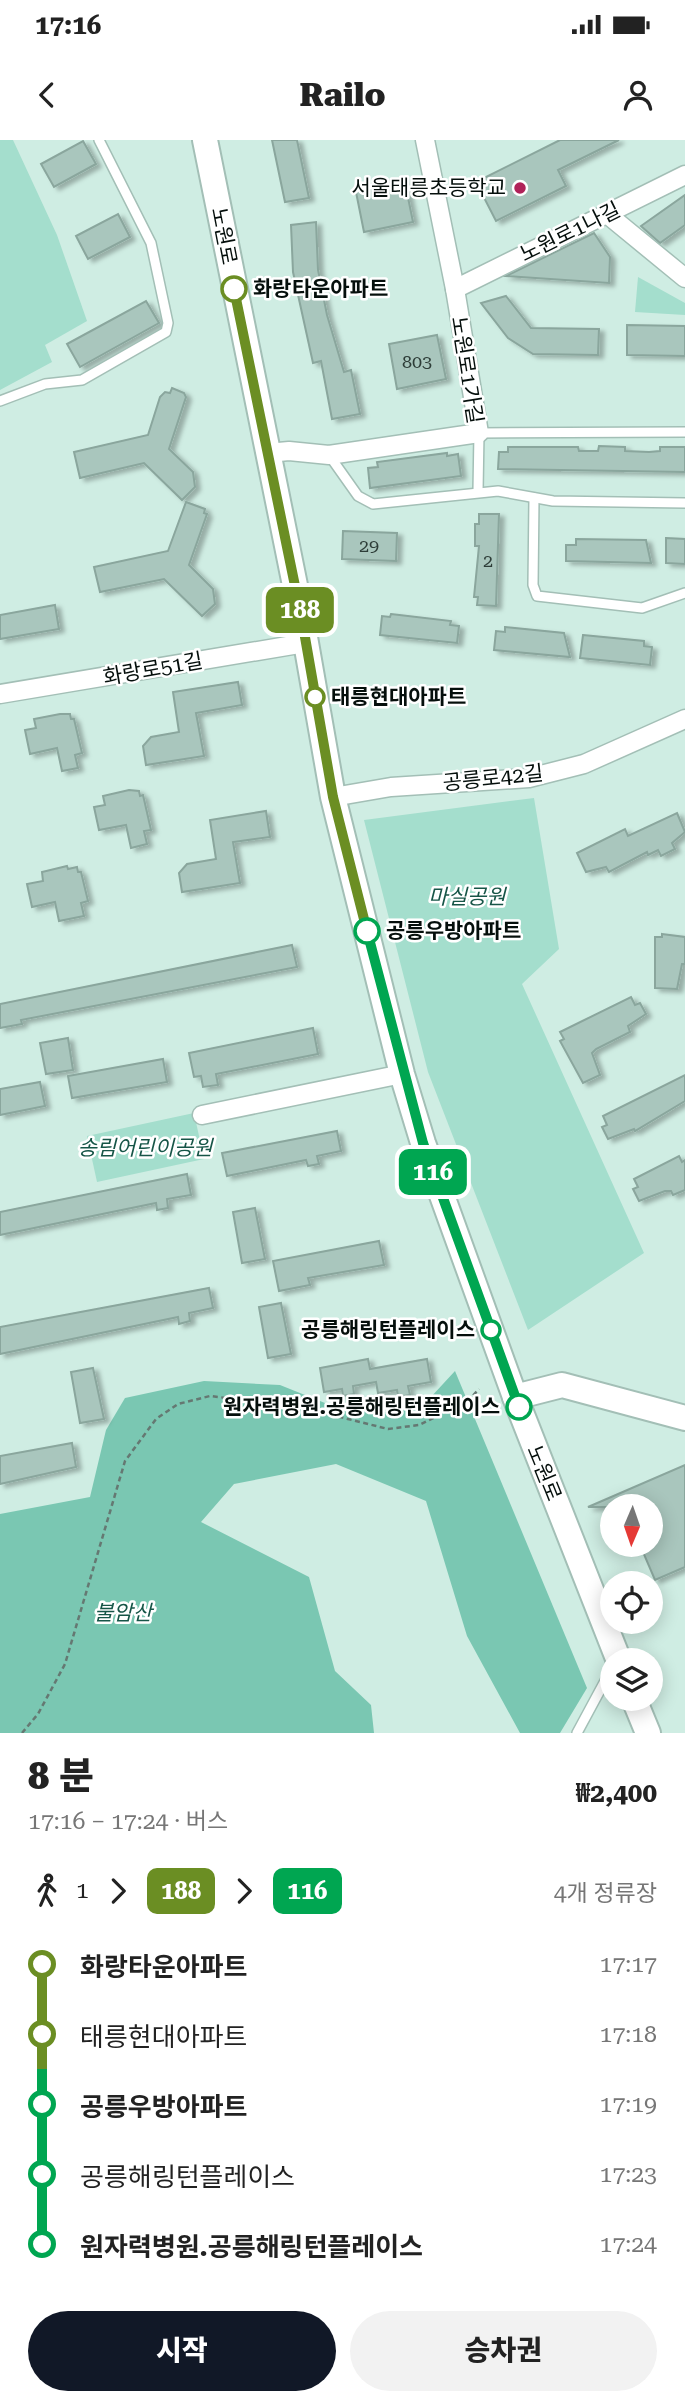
<!DOCTYPE html>
<html lang="ko">
<meta charset="utf-8">
<style>
body{margin:0;font-family:"Roboto Serif","Noto Sans KR",serif;background:#f2f2f2;color:#222;height:100vh;display:flex;flex-direction:column;font-size:26px;white-space:nowrap}
*{box-sizing:border-box;margin:0}
p{font-size:23px;color:#767676}
.icon{flex:none;width:38px;height:38px;fill:none;stroke:currentColor;stroke-width:2;stroke-linecap:round;stroke-linejoin:round}
.map{position:relative;height:1593px;overflow:hidden}
.details{display:flex;flex-direction:column;background:#fff;flex:1}
.details>*{flex:none}
.badge{padding:0 14px;border-radius:10px;font-size:24px;line-height:46px}
.needle{width:46px;rotate:182deg}
.fabs{position:absolute;left:600px;top:1354px;display:grid;gap:14px}
.fabs a{display:grid;place-items:center;width:63px;height:63px;border-radius:50%;background:#fff;box-shadow:0 4px 18px #0003;font-size:35px}
.map>.badge{position:absolute;translate:-50% -50%;box-shadow:0 0 0 4px #fff}
.legs{display:flex;align-items:center;gap:10px;height:77px;padding:0 28px;font-size:23px}
.legs p{margin-inline-start:auto}
.headline{display:flex;align-items:center;justify-content:space-between;height:119px;padding:0 28px}
h1{font-size:38px;font-weight:800;line-height:52px}
.cta{display:flex;gap:14px;margin-top:auto;padding:14px 28px}
.cta a{flex:1;height:80px;border-radius:42px;background:#111827;color:#fff;font-size:28px;font-weight:800;line-height:80px;text-align:center}
.cta a+a{background:#f2f2f2;color:#222}
ul{padding:0 28px;list-style:none}
li{display:flex;align-items:center;gap:24px;height:70px;font-size:26px}
li i{display:grid;place-items:center;width:10px;height:100%;margin:0 9px;background:currentColor}
li i::after{content:'';width:18px;height:18px;margin:-9px;border:5px solid;border-radius:50%;background:#fff}
li p{margin-inline-start:auto}
li:first-child i{background:linear-gradient(#0000 50%,currentColor 0)}
li:last-child i{background:linear-gradient(currentColor 50%,#0000 0)}
.status{display:flex;justify-content:space-between;align-items:center;height:49px;padding:0 35px;background:#fff;direction:ltr}
.status svg{height:19px;fill:currentColor}
header{display:flex;justify-content:space-between;align-items:center;height:91px;padding:0 28px;background:#fff;font-size:32px;font-weight:800}
.map>svg:first-child{display:block}
</style>
<div class="status"><b>17:16</b><svg viewBox="0 0 49 12"><path d="M0 12V9h3v3zM5 12V6h3v6zM10 12V3h3v9zM15 12V0h3v12zM26 1h20v11H26zM47 4h2v5h-2z"/></svg></div>
<header><svg class="icon" aria-label="back" viewBox="0 0 24 24"><path d="M15 5l-7 7 7 7"/></svg>Railo<svg class="icon" aria-label="person" viewBox="0 0 24 24"><circle cx="12" cy="8" r="4"/><path d="M4 21q1-7 8-7t8 7"/></svg></header>
<div class="map">
<svg width="685" height="1593" viewBox="0 0 685 1593">
<defs>
<filter id="shadow"><feDropShadow dx="5" dy="3" stdDeviation="2" flood-color="#0004"/></filter>
</defs>
<rect width="100%" height="100%" fill="#cfede3"/>
<g fill="#a4decd">
<polygon points="0,0 13,0 57,95 87,181 45,205 52,222 0,250"/>
<polygon points="638,137 685,163 685,175 635,172"/>
<polygon points="534,658 559,809 522,844 644,1113 528,1190 428,932 364,680"/>
<polygon points="194,973 204,1019 97,1042 87,996"/>
</g>
<polygon fill="#7ac7b2" points="455,1231 587,1548 560,1593 520,1593 467,1496 426,1361 336,1324 234,1344 201,1382 309,1437 335,1531 371,1565 374,1593 0,1593 0,1374 90,1357 106,1290 125,1258 204,1241 280,1245 345,1271 392,1272 430,1258"/>
<g fill="#a9c6bd" stroke="#8aa69d" stroke-width="2" filter="url(#shadow)">
<polygon points="272,0 297,0 309,58 285,62"/>
<polygon points="560,0 619,0 558,30 566,46 496,81 476,42"/>
<polygon points="83,1 96,24 54,47 41,24"/>
<polygon points="404,38 413,82 364,92 355,47"/>
<polygon points="685,55 685,85 660,103 641,86"/>
<polygon points="118,74 130,97 88,119 76,96"/>
<polygon points="316,82 318,130 327,175 344,232 351,230 360,274 332,279 321,221 313,223 293,132 291,85"/>
<polygon points="594,93 610,117 609,143 506,136"/>
<polygon points="506,156 531,188 599,189 598,215 533,214 508,198 481,163"/>
<polygon points="146,161 159,183 80,227 67,204"/>
<polygon points="627,185 685,186 685,216 627,215"/>
<polygon points="437,195 446,239 397,249 389,204"/>
<polygon points="172,248 184,253 186,257 169,309 193,332 195,347 182,360 144,323 80,338 74,312 148,295 160,257 165,252 170,253"/>
<polygon points="599,306 625,307 625,311 649,312 660,311 660,307 685,307 685,332 498,329 499,312 508,312 508,307 578,307 579,311 598,311"/>
<polygon points="447,313 447,316 458,314 461,336 370,348 368,328 378,327 377,322"/>
<polygon points="186,362 205,369 204,373 207,374 189,425 213,449 215,464 202,476 164,439 100,452 94,427 168,411"/>
<polygon points="479,374 499,374 496,466 477,465 478,457 474,457 479,406 475,406 475,384 479,384"/>
<polygon points="343,391 397,393 396,421 342,419"/>
<polygon points="666,398 685,399 685,424 666,423"/>
<polygon points="576,399 646,400 651,423 566,421 566,405 576,405"/>
<polygon points="55,465 59,489 0,499 0,475"/>
<polygon points="391,474 451,481 450,485 459,486 457,503 380,495 382,476 390,477"/>
<polygon points="505,487 564,493 570,517 494,510 496,491 505,492"/>
<polygon points="583,495 644,501 644,506 652,507 650,525 580,518"/>
<polygon points="238,542 242,565 196,573 204,616 146,625 143,606 151,597 179,592 173,552"/>
<polygon points="60,574 70,574 71,579 74,579 82,613 75,615 78,628 62,631 57,608 30,614 25,590 36,588 34,579"/>
<polygon points="129,650 139,651 140,656 143,655 151,690 144,691 147,704 131,708 126,685 99,690 94,667 105,665 103,656"/>
<polygon points="266,671 270,697 233,702 240,743 182,752 179,733 187,724 216,719 210,680"/>
<polygon points="677,673 685,692 672,703 675,709 661,716 658,710 648,715 647,712 609,732 606,727 586,732 577,713 625,689 628,696"/>
<polygon points="67,726 68,729 77,727 78,732 81,732 88,761 81,763 84,776 59,781 55,762 32,767 27,744 43,741 42,732"/>
<polygon points="662,794 685,797 685,824 682,824 677,849 655,848 655,797 662,797"/>
<polygon points="292,805 297,827 21,880 22,884 0,888 0,864"/>
<polygon points="631,857 635,865 640,863 646,874 628,886 630,892 596,909 592,913 600,935 583,943 560,901 564,899 560,892"/>
<polygon points="313,888 318,914 216,934 218,945 203,947 201,936 194,937 189,913"/>
<polygon points="68,898 73,930 46,934 40,903"/>
<polygon points="163,919 167,942 72,958 68,936"/>
<polygon points="685,935 685,961 635,991 634,989 608,999 602,987 607,985 603,976"/>
<polygon points="40,942 45,966 0,975 0,949"/>
<polygon points="337,991 341,1011 317,1016 319,1024 308,1026 306,1020 227,1036 222,1013"/>
<polygon points="679,1016 682,1022 685,1020 685,1050 673,1055 671,1051 665,1051 639,1061 633,1049 638,1047 634,1039"/>
<polygon points="187,1034 191,1055 167,1059 168,1068 157,1070 156,1063 0,1095 0,1072"/>
<polygon points="255,1068 265,1119 242,1123 233,1072"/>
<polygon points="379,1101 384,1125 308,1138 310,1145 279,1151 273,1121"/>
<polygon points="209,1148 213,1168 189,1173 190,1181 179,1184 178,1177 0,1214 0,1187"/>
<polygon points="281,1163 291,1214 268,1218 259,1167"/>
<polygon points="368,1219 370,1229 427,1219 431,1242 408,1246 410,1255 398,1257 397,1250 378,1253 376,1242 353,1246 354,1254 343,1256 342,1249 324,1252 320,1228"/>
<polygon points="93,1228 104,1279 80,1283 71,1232"/>
<polygon points="72,1303 76,1327 0,1344 0,1316"/>
<polygon points="685,1325 685,1427 655,1440 640,1405 651,1405 651,1367 588,1367"/>
</g>
<g fill="none" stroke-linecap="round" stroke-linejoin="round">
<g stroke="#a3bfb6" stroke-width="12">
<g id="lane">
<polyline points="0,261 45,244 82,240 166,192 168,183 151,103 99,0"/>
<polyline points="329,315 358,356 373,364 498,351 553,361 685,363"/>
<polyline points="478,351 479,293 685,292"/>
<polyline points="534,358 533,445 537,456 642,468 685,453"/>
<polyline points="577,1593 612,1528"/>
</g>
</g>
<g stroke="#a3bfb6" stroke-width="21">
<g id="street">
<polyline points="607,74 685,138"/>
<polyline points="455,149 685,35"/>
<polyline points="268,313 289,311 329,315 479,293 455,149 425,0"/>
<polyline points="0,554 305,503"/>
<polyline points="333,657 391,647 529,638 584,624 685,579"/>
<polyline points="202,975 402,934"/>
</g>
</g>
<g stroke="#a3bfb6" stroke-width="28">
<g id="secondary">
<polyline points="205,0 302,480 333,657 402,934 423,1003 515,1257 619,1521"/>
<polyline points="515,1257 562,1245 685,1278"/>
<polyline points="634,1559 648,1593"/>
</g>
</g>
<polyline stroke="#657872" stroke-width="2.5" stroke-dasharray="5 3.5" stroke-linecap="butt" points="22,1593 38,1574 65,1524 125,1321 156,1279 178,1264 210,1256 300,1267 388,1289 419,1285 468,1261 479,1249"/>
<use href="#lane" stroke="#fff" stroke-width="9"/>
<use href="#street" stroke="#fff" stroke-width="18"/>
<use href="#secondary" stroke="#fff" stroke-width="24"/>
</g>
<g fill="none" stroke-linecap="round" stroke-linejoin="round">
<g stroke="#fff" stroke-width="16">
<polyline id="line-1" points="234,149 302,480 333,657 367,791"/>
</g>
<g stroke="#fff" stroke-width="16">
<polyline id="line-2" points="367,791 423,1003 519,1267"/>
</g>
<use href="#line-1" stroke="#6b8e23" stroke-width="10"/>
<use href="#line-2" stroke="#00a651" stroke-width="10"/>
</g>
<circle fill="#b02259" stroke="#fff" stroke-width="2.5" cx="520" cy="48" r="7"/>
<g fill="#fff" stroke="#6b8e23" stroke-width="3.5">
<circle cx="234" cy="149" r="12"/>
<circle cx="315" cy="557" r="9"/>
</g>
<g fill="#fff" stroke="#00a651" stroke-width="3.5">
<circle cx="367" cy="791" r="12"/>
<circle cx="491" cy="1190" r="9"/>
<circle cx="519" cy="1267" r="12"/>
</g>
<g text-anchor="middle" stroke-width="5" stroke-linejoin="round" paint-order="stroke">
<g font-size="18" fill="#2e3d38">
<text x="417" y="228">803</text>
<text x="369" y="412">29</text>
<text x="488" y="427">2</text>
</g>
<g font-size="21" fill="#050f0c" stroke="#fff" text-anchor="end">
<text x="506" y="55">서울태릉초등학교</text>
</g>
<g font-size="21" fill="#050f0c" stroke="#fff">
<text transform="translate(570 92) rotate(-26)" y="7">노원로1나길</text>
<text transform="translate(224 96) rotate(79)" y="7">노원로</text>
<text transform="translate(467 230) rotate(81)" y="7">노원로1가길</text>
<text transform="translate(153 529) rotate(-10)" y="7">화랑로51길</text>
<text transform="translate(493 638) rotate(-6)" y="7">공릉로42길</text>
<text transform="translate(544 1333) rotate(68)" y="7">노원로</text>
</g>
<g font-size="21" font-weight="bold" fill="#050f0c" stroke="#fff" text-anchor="start">
<text x="253" y="156">화랑타운아파트</text>
<text x="331" y="564">태릉현대아파트</text>
<text x="386" y="798">공릉우방아파트</text>
<text x="475" y="1197" text-anchor="end">공릉해링턴플레이스</text>
<text x="500" y="1274" text-anchor="end">원자력병원.공릉해링턴플레이스</text>
</g>
<g font-size="21" font-style="italic" fill="#165547" stroke="#fff">
<text x="467" y="764">마실공원</text>
<text x="145" y="1015">송림어린이공원</text>
<text x="123" y="1480">불암산</text>
</g>
</g>
</svg>
<div class="fabs">
<a><svg class="needle" viewBox="-14 -14 28 28"><path d="M0-13l5 13h-10z" fill="#e53935"/><path d="M0 13l5-13h-10z" fill="#767676"/></svg></a>
<a><svg class="icon" aria-label="locate" viewBox="0 0 24 24"><circle cx="12" cy="12" r="6"/><path d="M12 2v4M12 18v4M2 12h4M18 12h4"/></svg></a>
<a><svg class="icon" aria-label="layers" viewBox="0 0 24 24"><path d="M12 4l9 5-9 5-9-5zM3 14l9 5 9-5"/></svg></a>
</div>
<b class="badge" style="left:300px;top:470px;background:#6b8e23;color:#fff">188</b>
<b class="badge" style="left:433px;top:1032px;background:#00a651;color:#fff">116</b>
</div>
<section class="details">
<div class="headline"><div><h1>8 분</h1><p>17:16 – 17:24 · 버스</p></div><b>₩2,400</b></div>
<div class="legs"><svg class="icon" aria-label="walk" viewBox="0 0 24 24"><circle cx="13" cy="4" r="2"/><path d="M13 8l-2 6 4 7M11 14l-3 7M7 12l3-4h3l4 4"/></svg>1<svg class="icon" aria-label="forward" viewBox="0 0 24 24"><path d="M9 5l7 7-7 7"/></svg><b class="badge" style="background:#6b8e23;color:#fff">188</b><svg class="icon" aria-label="forward" viewBox="0 0 24 24"><path d="M9 5l7 7-7 7"/></svg><b class="badge" style="background:#00a651;color:#fff">116</b><p>4개 정류장</p></div>
<ul>
<li><i style="color:#6b8e23"></i><b>화랑타운아파트</b><p>17:17</p></li>
<li><i style="color:#6b8e23"></i><span>태릉현대아파트</span><p>17:18</p></li>
<li><i style="color:#00a651"></i><b>공릉우방아파트</b><p>17:19</p></li>
<li><i style="color:#00a651"></i><span>공릉해링턴플레이스</span><p>17:23</p></li>
<li><i style="color:#00a651"></i><b>원자력병원.공릉해링턴플레이스</b><p>17:24</p></li>
</ul>
<div class="cta"><a>시작</a><a>승차권</a></div>
</section>
